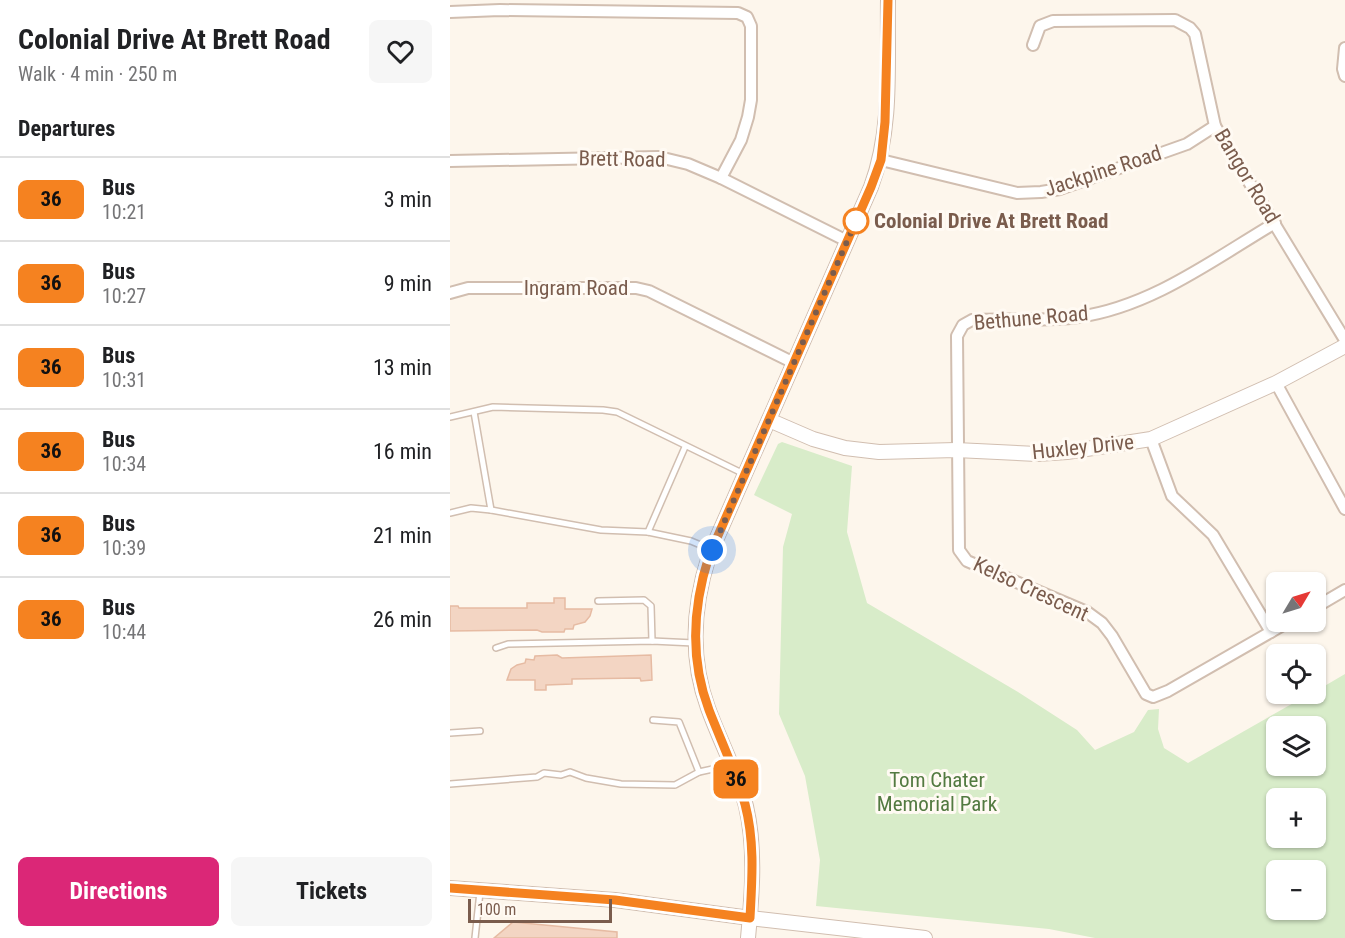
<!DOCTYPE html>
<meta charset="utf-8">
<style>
body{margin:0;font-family:"Roboto Condensed",sans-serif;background:#f6f6f6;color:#202124;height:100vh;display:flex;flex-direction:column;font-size:22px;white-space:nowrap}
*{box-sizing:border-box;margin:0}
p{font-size:20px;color:#757577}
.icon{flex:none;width:33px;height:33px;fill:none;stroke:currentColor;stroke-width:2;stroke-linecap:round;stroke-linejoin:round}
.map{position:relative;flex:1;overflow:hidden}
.drawer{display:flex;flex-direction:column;background:#fff;width:450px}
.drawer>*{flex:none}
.badge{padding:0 12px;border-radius:9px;font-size:21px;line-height:39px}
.needle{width:39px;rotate:52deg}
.fabs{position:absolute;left:816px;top:572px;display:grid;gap:12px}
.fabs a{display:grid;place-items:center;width:60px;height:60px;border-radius:9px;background:#fff;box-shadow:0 2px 4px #0004;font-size:30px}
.scale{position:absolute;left:18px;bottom:15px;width:144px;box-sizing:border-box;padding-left:6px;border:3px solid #7a5c4d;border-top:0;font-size:16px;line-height:21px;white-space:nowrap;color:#7a5c4d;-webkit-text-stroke:4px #fffaf3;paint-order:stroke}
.you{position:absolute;width:30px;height:30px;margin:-15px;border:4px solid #fff;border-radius:50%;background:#1a73e8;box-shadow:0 0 0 9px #1a73e833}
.map>.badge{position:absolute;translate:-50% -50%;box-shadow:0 0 0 3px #fff}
h2{padding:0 18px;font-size:22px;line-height:54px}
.round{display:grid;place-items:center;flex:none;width:63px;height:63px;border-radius:9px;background:#f6f6f6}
.head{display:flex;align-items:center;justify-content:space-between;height:102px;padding:0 18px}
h1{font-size:28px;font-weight:700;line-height:45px}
.button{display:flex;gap:12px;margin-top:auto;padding:12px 18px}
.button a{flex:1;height:69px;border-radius:9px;background:#db2777;color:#fff;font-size:24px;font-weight:700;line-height:69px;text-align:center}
.button a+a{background:#f6f6f6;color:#202124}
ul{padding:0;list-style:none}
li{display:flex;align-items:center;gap:18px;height:84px;padding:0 18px;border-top:2px solid #e0e0e0}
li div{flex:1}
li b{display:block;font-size:22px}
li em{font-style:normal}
li .badge{min-width:66px;font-weight:700;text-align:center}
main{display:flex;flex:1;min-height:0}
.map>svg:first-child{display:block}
</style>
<main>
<section class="drawer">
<div class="head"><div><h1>Colonial Drive At Brett Road</h1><p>Walk · 4 min · 250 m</p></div><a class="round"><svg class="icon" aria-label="heart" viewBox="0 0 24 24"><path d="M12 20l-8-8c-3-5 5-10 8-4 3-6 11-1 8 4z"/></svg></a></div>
<h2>Departures</h2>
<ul>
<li><span class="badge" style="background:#f58220;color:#111">36</span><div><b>Bus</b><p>10:21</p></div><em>3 min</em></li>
<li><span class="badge" style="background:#f58220;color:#111">36</span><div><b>Bus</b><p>10:27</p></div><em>9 min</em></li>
<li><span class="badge" style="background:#f58220;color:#111">36</span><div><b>Bus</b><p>10:31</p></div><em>13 min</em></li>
<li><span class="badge" style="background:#f58220;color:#111">36</span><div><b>Bus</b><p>10:34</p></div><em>16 min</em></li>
<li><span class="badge" style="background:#f58220;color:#111">36</span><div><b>Bus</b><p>10:39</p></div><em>21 min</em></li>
<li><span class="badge" style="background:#f58220;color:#111">36</span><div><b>Bus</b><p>10:44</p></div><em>26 min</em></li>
</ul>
<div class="button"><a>Directions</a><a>Tickets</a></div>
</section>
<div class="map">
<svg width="895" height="938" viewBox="0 0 895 938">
<rect width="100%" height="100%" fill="#fdf6ec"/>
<path fill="#d8ecc9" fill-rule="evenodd" d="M 332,442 L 402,466 L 397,532 L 417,603 L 568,692 L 627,730 L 645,750 L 684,732 L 698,710 L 709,709 L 708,729 L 714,748 L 738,763 L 861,693 L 866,693 L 866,691 L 895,674 L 895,938 L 645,938 L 599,929 L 366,906 L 370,860 L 355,776 L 329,714 L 333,547 L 342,514 L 304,495 L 328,444 ZM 826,726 L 866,726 L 866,765 L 826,765 ZM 826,798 L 866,798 L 866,837 L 826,837 ZM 826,870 L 866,870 L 866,909 L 826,909 Z"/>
<g fill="#f3d5c3" stroke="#e6bba3" stroke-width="1.5">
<polygon points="104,598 115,598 115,609 142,609 140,616 135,622 124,625 123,629 115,629 114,632 92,632 87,630 0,631 0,606 8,606 9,608 77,608 77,603 104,603"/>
<polygon points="107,655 112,658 201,655 202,680 191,681 190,678 122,679 122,684 96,685 96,690 85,690 85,680 57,680 61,669 67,665 75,663 76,659 84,660 85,656"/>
<polygon points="63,922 167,932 167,938 44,938"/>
</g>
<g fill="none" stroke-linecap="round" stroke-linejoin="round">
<g stroke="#d1beb0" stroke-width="8">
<g id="service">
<polyline points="24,412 41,510"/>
<polyline points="0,417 43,407 153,410 167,412 294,474"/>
<polyline points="0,513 21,508 41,510 151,530 198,532 241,541 260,549"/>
<polyline points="198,532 235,447"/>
<polyline points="148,601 194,600 201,606 202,641"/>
<polyline points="46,648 58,644 202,641 244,643"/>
<polyline points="203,720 229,722 249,772"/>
<polyline points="0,733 30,731"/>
<polyline points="0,784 87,777 94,773 111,775 120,772 136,778 171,784 225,785 249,772 281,765"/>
<polyline points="25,938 30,892"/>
</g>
</g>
<g stroke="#d1beb0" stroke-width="14">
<g id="minor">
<polyline points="0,12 50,10 288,13 297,17 301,26 301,100 298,117 291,140 271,178"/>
<polyline points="583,45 590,26 603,21 725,20 740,28 745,34 765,126 895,340"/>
<polyline points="895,48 893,69 895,76"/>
<polyline points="431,160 567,193 591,192 610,189 737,144 765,126"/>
<polyline points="0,161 209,157 238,164 271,178 397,241"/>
<path d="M 825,223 C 764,259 701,307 628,317 C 592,322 558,318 522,320 L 513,325 L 507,336 L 509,550 L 517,561 L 637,612 L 652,623 L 662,636 L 696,694 L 703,697 L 718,691 L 840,621"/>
<polyline points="0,293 18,288 186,288 199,291 344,363"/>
<polyline points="826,383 895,509"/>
<polyline points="701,439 722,496 763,535 821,632"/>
<polyline points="866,607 895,590"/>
</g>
</g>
<g stroke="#d1beb0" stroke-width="16">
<g id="tertiary">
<polyline points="319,420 363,439 395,448 429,452 506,450 587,454 617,452 701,439 826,383 895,346"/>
<polyline points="0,888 165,900 300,918 475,938"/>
<path d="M 298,938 C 302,895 306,849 296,806 C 287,773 270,741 258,708 C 240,659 243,606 259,556 L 421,187 C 443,128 437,62 438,0"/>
</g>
</g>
<use href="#service" stroke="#fff" stroke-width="5"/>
<use href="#minor" stroke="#fff" stroke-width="10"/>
<use href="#tertiary" stroke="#fff" stroke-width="14"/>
</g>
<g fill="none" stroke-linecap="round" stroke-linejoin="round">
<g stroke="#fff" stroke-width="14">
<path id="line" d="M 0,888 L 165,900 L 300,918 C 302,880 305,842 295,804 C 286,772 271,741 259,710 C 240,660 243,606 259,556 L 421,187 L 431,160 L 435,122 L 438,0"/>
</g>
<use href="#line" stroke="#f58220" stroke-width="9"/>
<polyline stroke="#7a5c4d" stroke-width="6" stroke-dasharray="0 10.8" points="262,550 406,221"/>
</g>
<circle fill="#fff" stroke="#f58220" stroke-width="3" cx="406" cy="221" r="12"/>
<g text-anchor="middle" stroke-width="6" stroke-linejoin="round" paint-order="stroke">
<g font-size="21" fill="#7a5c4d" stroke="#fffaf3">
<text transform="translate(172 159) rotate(1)" y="7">Brett Road</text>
<text transform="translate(653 171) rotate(-18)" y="7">Jackpine Road</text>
<text transform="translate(797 176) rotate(59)" y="7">Bangor Road</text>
<text x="126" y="295">Ingram Road</text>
<text transform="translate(581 318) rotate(-5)" y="7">Bethune Road</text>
<text transform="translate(633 447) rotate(-6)" y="7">Huxley Drive</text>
<text transform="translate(581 589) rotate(25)" y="7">Kelso Crescent</text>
</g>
<g font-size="21" font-weight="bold" fill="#7a5c4d" stroke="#fffaf3" text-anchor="start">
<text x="424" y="228">Colonial Drive At Brett Road</text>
</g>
<g font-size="21" fill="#537a41" stroke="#fffaf3">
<text x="487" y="787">Tom Chater<tspan x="487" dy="24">Memorial Park</tspan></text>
</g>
</g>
</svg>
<div class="fabs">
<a><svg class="needle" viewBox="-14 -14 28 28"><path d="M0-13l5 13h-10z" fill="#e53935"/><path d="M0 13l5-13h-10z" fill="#757577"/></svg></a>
<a><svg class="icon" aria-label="locate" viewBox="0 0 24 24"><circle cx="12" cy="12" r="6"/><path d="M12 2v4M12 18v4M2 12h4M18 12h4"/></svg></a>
<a><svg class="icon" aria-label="layers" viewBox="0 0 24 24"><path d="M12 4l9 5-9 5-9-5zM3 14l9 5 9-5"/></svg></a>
<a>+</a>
<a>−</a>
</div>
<div class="scale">100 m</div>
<div class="you" style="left:262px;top:550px"></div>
<b class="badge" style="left:286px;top:779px;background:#f58220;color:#111">36</b>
</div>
</main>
